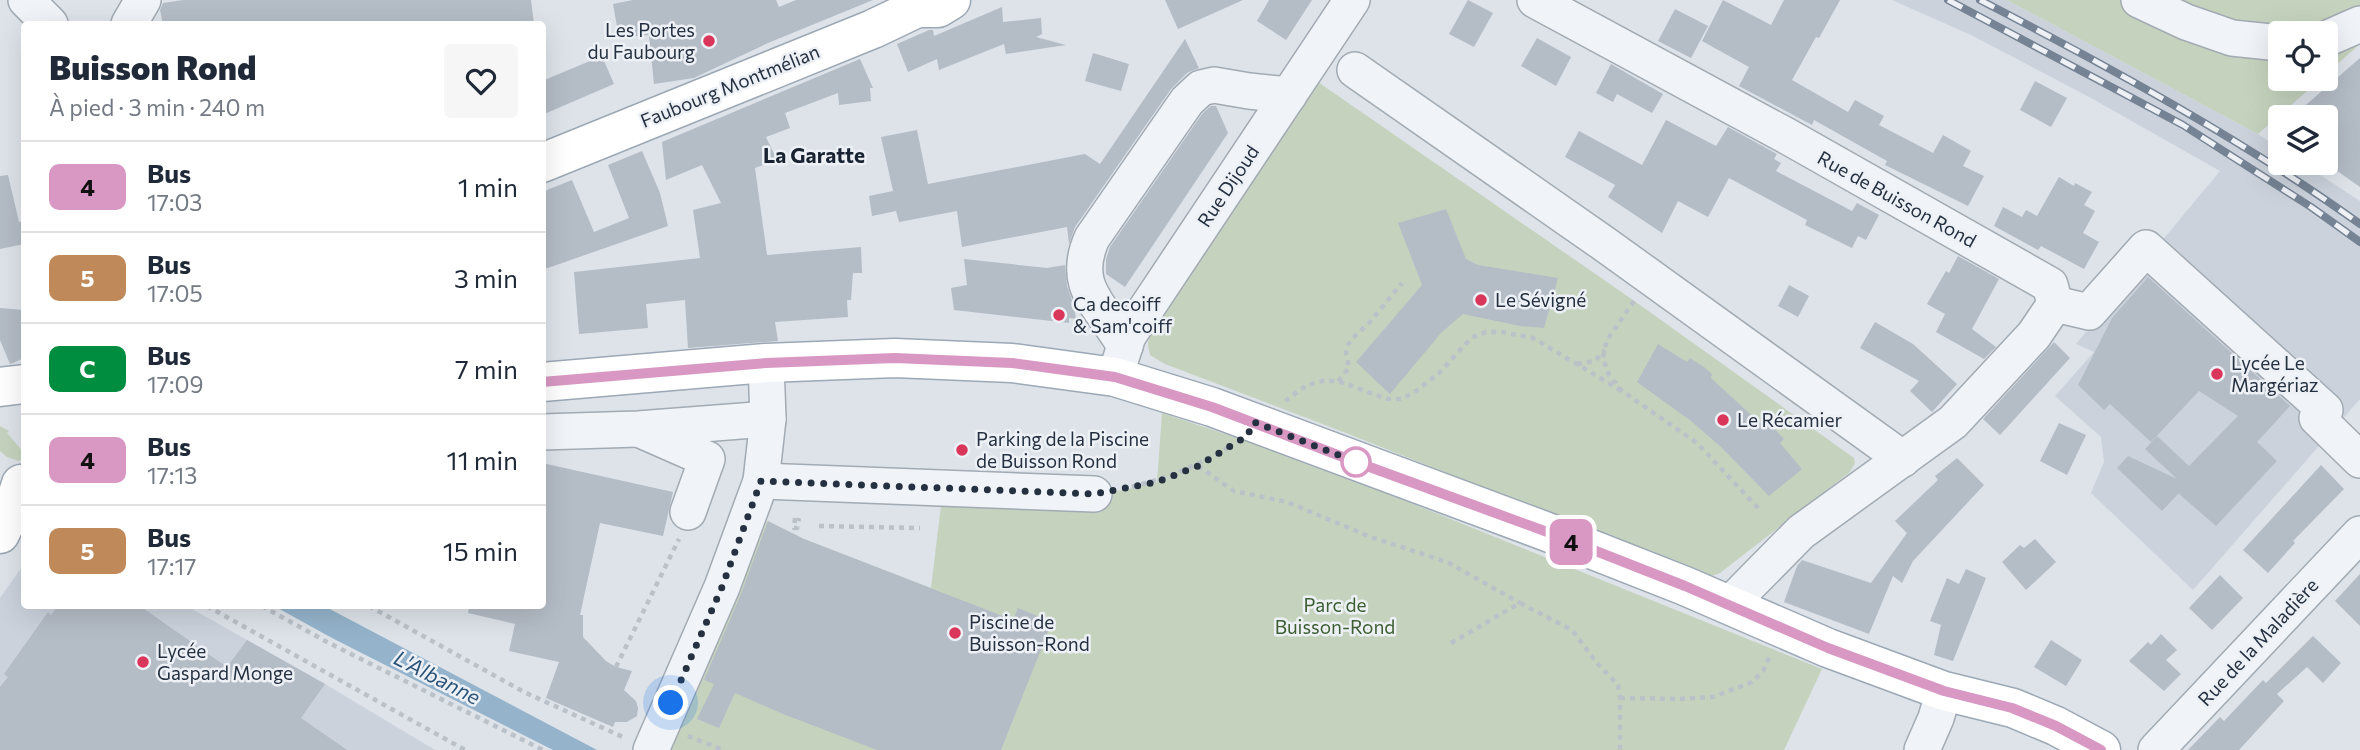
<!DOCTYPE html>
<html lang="fr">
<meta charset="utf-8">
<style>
body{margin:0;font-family:Commissioner,sans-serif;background:#f6f6f7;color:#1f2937;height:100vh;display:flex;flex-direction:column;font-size:26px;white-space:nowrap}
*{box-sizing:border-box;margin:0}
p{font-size:23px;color:#747a83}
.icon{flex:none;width:38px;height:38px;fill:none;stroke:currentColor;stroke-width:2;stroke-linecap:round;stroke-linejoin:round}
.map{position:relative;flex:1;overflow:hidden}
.drawer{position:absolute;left:21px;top:21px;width:525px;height:588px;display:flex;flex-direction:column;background:#fff;border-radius:7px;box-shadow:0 7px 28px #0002}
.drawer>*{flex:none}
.badge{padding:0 14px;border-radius:10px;font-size:24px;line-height:46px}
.fabs{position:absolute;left:2268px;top:21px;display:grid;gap:14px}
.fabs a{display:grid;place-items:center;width:70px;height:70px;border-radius:7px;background:#fff;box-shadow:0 7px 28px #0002;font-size:35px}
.you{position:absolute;width:35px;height:35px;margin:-18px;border:5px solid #fff;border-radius:50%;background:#1a73e8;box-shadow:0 0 0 10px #1a73e833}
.map>.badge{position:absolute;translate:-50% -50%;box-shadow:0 0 0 4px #fff}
.round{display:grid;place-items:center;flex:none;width:74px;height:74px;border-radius:7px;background:#f6f6f7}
.head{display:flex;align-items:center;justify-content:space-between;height:119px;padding:0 28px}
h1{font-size:33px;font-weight:800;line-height:52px}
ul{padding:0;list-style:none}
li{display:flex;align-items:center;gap:21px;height:91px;padding:0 28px;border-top:2px solid #e0e1e3}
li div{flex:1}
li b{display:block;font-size:26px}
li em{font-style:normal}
li .badge{min-width:77px;font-weight:700;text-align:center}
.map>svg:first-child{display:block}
</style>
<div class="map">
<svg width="2360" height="750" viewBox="0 0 2360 750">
<rect width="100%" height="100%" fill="#dde3e9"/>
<g fill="#cbd2db">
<polygon points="1892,0 2007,0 2258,134 2280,149 2280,163 2302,163 2360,201 2360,399 2193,590 2091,493 2104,462 2101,437 2055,396 2094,352 2076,344 2220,171 2091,98 1973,36"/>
<polygon points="24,564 24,606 187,606 325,684 435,750 0,750 0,598"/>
</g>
<g fill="#c5d3be">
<polygon points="2007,0 2360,0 2360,44 2326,74 2326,33 2280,33 2280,79 2321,79 2258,134"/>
<polygon points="1318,82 1633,300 1854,458 1855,463 1850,472 1720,573 1709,577 1346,433 1165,364 1150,355 1148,346 1149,334"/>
<path d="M 1162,413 L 1312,463 L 1822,669 L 1784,750 L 670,750 L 704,675 L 767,521 L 804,539 L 931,588 L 943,489 C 1020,492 1105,505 1178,475 L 1157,482 Z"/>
<polygon points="0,426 9,431 7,433 24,453 24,456 19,461 7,457 0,451"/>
</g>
<polygon fill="#95b4cc" points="274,606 324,606 597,750 553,750 332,638"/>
<g fill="#b4bcc6">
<polygon points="183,0 531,0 534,24 163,24 160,10 163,3"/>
<polygon points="633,0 776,0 779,7 796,0 873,0 768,43 694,78 654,84 649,35 619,38 613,4"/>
<polygon points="1165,0 1243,0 1178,29"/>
<polygon points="1269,0 1312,0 1286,40 1257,21"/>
<polygon points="1468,0 1493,13 1474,47 1449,34"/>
<polygon points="1723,0 1771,25 1784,0 1840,0 1819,38 1816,37 1792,80 1848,112 1855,100 1884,116 1879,125 1933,153 1943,135 1971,151 1963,166 1984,176 1968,206 1885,165 1887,161 1814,120 1812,125 1739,86 1749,67 1702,41"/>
<polygon points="1002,7 1003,22 1041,18 1042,34 1036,37 1066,45 1006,54 1004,44 939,70 937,59 908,72 897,44 929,30 933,30 934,36"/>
<polygon points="1675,9 1708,26 1691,58 1658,41"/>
<polygon points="1537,38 1571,57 1556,86 1521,66"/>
<polygon points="1185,39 1199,68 1187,73 1171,89 1075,227 1069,244 1067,227 962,247 957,211 899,222 896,211 872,216 869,196 893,191 881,137 917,130 928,184 1085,154 1100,164"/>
<polygon points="1093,53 1129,64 1121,91 1085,81"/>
<polygon points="602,56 614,84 542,115 542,81"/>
<polygon points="2360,58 2360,187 2326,163 2326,117 2292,117"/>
<polygon points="860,59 873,88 870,88 871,101 839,105 838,93 785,113 790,128 766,137 777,160 755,168 767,255 861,247 862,273 853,273 851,300 847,300 848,317 775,322 778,341 688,348 685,300 646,304 648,328 579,334 574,272 700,258 693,210 721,203 702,165 666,180 662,142"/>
<polygon points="1611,64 1663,94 1652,113 1617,94 1613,102 1596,93"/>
<polygon points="2035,81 2067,98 2051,127 2020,110"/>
<polygon points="1211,106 1216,106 1228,133 1125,287 1106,274 1106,259 1110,247 1202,114"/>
<polygon points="1666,120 1716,146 1728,127 1777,154 1774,159 1781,163 1776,171 1852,211 1857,203 1879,215 1866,240 1858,236 1852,248 1805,225 1807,220 1729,178 1708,217 1678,201 1662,233 1608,197 1615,185 1565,157 1579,131 1642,165"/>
<polygon points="642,151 660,193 668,226 542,270 542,192 572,180 594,232 629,218 608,165"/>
<polygon points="8,175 19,222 24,221 24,244 0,249 0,176"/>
<polygon points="2059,177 2074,186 2075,183 2092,192 2084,205 2095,211 2083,233 2099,242 2084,269 2041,246 2038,250 1994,226 2003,207 2022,217 2026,210 2037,216"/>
<polygon points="1446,209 1466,259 1478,265 1558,278 1544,328 1520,326 1463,314 1441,333 1390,394 1356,362 1422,285 1398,223"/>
<polygon points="1958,256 1999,279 1972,329 1996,347 1984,359 1936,332 1945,314 1927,304 1946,271 1949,273"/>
<polygon points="964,259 1047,268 1065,265 1067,286 1074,306 1076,319 1069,318 1069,323 954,310 951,288 967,285"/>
<polygon points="2148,277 2290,406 2257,442 2277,461 2216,526 2179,494 2181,491 2162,511 2117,468 2128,456 2177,479 2145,449 2157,436 2189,466 2238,416 2199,391 2151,442 2110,404 2104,410 2078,385 2112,318"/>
<polygon points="1789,285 1809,296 1798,317 1778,306"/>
<polygon points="0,308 24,310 24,358 13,363 10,364 0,340"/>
<polygon points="1875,322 1913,344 1957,384 1932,412 1910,391 1919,381 1860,348"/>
<polygon points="2054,342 2070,358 2000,435 1983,419"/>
<polygon points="1658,344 1687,362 1690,358 1704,367 1712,374 1711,378 1760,423 1765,419 1784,439 1780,443 1802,469 1769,496 1722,448 1691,421 1637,382"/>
<polygon points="2059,423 2086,435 2067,475 2040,461"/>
<polygon points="1957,458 1984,485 1913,561 1902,583 1893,576 1869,634 1784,602 1797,566 1802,560 1871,583 1907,533 1895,521 1938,480 1935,476"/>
<polygon points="542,463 673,492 663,536 600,523 580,615 583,615 583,637 606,661 616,667 632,671 624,690 636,701 638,708 637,716 627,722 615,722 613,727 546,698 559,662 509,651 515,624 468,613 469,606 542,606"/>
<polygon points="2321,465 2344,489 2293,541 2295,543 2268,573 2243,550"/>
<polygon points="768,521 804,539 1013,620 1018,608 1052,622 1001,750 877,750 783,714 735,693 719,728 697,719 714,684 704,680 741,594"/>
<polygon points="2035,539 2056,562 2026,590 2002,562 2020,545 2024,548"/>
<polygon points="1966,569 1986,578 1953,661 1934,655 1941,625 1930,621 1947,578 1959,584"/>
<polygon points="2360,574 2360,626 2335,601"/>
<polygon points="2220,575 2243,598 2212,630 2189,608"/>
<polygon points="58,606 140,606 227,667 247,640 325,684 301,718 347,750 0,750 0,687 8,677 4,674 48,612 51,615"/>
<polygon points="2161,634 2177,650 2166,660 2181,674 2164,691 2129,661 2148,642 2151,645"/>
<polygon points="2313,636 2341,663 2323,683 2307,667 2277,694 2284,701 2239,750 2188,750 2220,717 2224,721 2263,680 2266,683"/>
<polygon points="2051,640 2082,660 2066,686 2034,667"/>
</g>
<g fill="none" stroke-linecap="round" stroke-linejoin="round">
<g stroke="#a2aab3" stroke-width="38">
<g id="minor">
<polyline points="26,0 50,24"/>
<polyline points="1535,0 1785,135 2050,285 2055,304 2034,335 1953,422 1801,532 1729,605"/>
<polyline points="2139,0 2186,22 2232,38 2280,43"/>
<polyline points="129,24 143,0"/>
<polyline points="2326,39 2360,24"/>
<polyline points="1355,70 1603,243 1903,459"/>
<polyline points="2055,304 2089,312 2146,248 2325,410 2317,418 2360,460"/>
<path d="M 1125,346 C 1102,306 1070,287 1092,238 L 1187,101 L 1201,88 L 1214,85 L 1249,91 L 1289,95"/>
<polyline points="1115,377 1128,336 1352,0"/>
<polyline points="641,430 707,459 688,512"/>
<polyline points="542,432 638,429 768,419"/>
<polyline points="761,481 1094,494"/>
<polyline points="651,750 722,587 761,481 768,419 766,363"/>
<polyline points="1922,750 1936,718 1944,691"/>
<polyline points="2156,750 2360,534"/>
</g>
</g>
<g stroke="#9ca8b5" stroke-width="41">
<g id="major">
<polyline points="542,163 873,29 917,8 938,8 951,0"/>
<polyline points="542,382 766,363 895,358 1012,363 1115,377 1212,407 1550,533 1685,586 1828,648 1944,691 2013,708 2056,726 2101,750"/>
<polyline points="0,387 24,384"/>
<polyline points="0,534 15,502 21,484"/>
</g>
</g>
<g stroke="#bbc1c8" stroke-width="4.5" stroke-dasharray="5 5" stroke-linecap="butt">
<polyline points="1634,301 1607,340 1603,358 1609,375 1622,391 1697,443 1759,509"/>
<polyline points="1577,364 1595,361 1605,350"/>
<polyline points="1338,381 1349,368 1346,353 1347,346 1353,338 1369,323 1402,283"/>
<polyline points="1285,401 1307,385 1323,381 1338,381 1387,399 1402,399 1419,389 1440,372 1471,338 1486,332 1502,332 1533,338 1622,391"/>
<polyline points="1198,466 1234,491 1287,502 1371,537 1447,562 1520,603"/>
<path d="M 1122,489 C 1163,480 1194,468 1230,446"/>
<polyline points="795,518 794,528 797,528 799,518"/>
<polyline points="819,526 920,528"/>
<polyline points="207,606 465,750"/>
<polyline points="262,606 327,642 543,750"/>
<polyline points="369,606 524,692 625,738"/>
<polyline points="1451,643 1520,603 1572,630 1596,662 1618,685 1620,698 1620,750"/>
<polyline points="616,667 679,539"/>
<polyline points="1620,698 1678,699 1713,697 1752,682 1763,671 1770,656"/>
<polyline points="688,736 723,750"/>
</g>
<use href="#minor" stroke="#f0f3f7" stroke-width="35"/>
<use href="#major" stroke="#fff" stroke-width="38"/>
<g stroke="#758394" stroke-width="8">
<g id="rail">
<polyline points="1948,0 2183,125 2311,207 2360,242"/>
<path d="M 1980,0 C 2111,68 2240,138 2360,224"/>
</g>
</g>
<use href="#rail" stroke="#edf1f6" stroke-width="5" stroke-dasharray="16" stroke-linecap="butt"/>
</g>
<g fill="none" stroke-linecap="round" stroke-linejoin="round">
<g stroke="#fff" stroke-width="16">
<polyline id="line" points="542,382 766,363 895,358 1012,363 1115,377 1212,407 1356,462 1550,533 1685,586 1828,648 1944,691 2012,708 2056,726 2101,750"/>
</g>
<use href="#line" stroke="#d898c3" stroke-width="10"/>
<polyline stroke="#253141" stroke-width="7" stroke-dasharray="0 12.6" points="671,703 722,587 761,481 1094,494 1157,482 1198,466 1247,436 1254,422 1356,462"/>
</g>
<g fill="#da365b" stroke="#edf1f6" stroke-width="2.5">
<circle cx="709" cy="41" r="7"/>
<circle cx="1481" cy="300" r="7"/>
<circle cx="1059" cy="315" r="7"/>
<circle cx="2217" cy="374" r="7"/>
<circle cx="1723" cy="420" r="7"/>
<circle cx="962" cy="450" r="7"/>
<circle cx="955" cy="633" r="7"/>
<circle cx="143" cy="662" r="7"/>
</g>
<circle fill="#fff" stroke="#d898c3" stroke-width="3.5" cx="1356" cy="462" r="14"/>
<g text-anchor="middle" stroke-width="5" stroke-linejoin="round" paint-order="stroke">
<g font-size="19" fill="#253141" stroke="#edf1f6" text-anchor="start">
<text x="695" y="37" text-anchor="end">Les Portes<tspan x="695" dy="22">du Faubourg</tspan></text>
<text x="1495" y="307">Le Sévigné</text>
<text x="1073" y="311">Ca decoiff<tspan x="1073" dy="22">&amp; Sam'coiff</tspan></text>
<text x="2231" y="370">Lycée Le<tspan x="2231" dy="22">Margériaz</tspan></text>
<text x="1737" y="427">Le Récamier</text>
<text x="976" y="446">Parking de la Piscine<tspan x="976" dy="22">de Buisson Rond</tspan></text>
<text x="969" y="629">Piscine de<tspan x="969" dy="22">Buisson-Rond</tspan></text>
<text x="157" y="658">Lycée<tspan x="157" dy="22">Gaspard Monge</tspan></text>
</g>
<g font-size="19" fill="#253141" stroke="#edf1f6">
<text transform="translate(730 86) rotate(-22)" y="7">Faubourg Montmélian</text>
<text transform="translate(1228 186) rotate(-56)" y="7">Rue Dijoud</text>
<text transform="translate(1897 199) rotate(29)" y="7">Rue de Buisson Rond</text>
<text transform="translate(2258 642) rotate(-47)" y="7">Rue de la Maladière</text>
</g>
<g font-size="19" fill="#3d5e31" stroke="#edf1f6">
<text x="1335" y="612">Parc de<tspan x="1335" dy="22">Buisson-Rond</tspan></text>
</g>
<g font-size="21" font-weight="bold" fill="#182231" stroke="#edf1f6">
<text x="814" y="163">La Garatte</text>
</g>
<g font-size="21" font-style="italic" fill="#2c5478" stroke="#edf1f6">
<text transform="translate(437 678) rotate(27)" y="7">L'Albanne</text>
</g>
</g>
</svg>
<div class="fabs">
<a><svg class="icon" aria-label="locate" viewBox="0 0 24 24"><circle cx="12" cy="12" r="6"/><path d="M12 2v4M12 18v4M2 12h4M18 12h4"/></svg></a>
<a><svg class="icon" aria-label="layers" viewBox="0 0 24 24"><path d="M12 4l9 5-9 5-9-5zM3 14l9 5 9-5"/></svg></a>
</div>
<div class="you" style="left:671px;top:703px"></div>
<b class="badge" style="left:1571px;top:542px;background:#d898c3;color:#111">4</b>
<section class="drawer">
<div class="head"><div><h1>Buisson Rond</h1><p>À pied · 3 min · 240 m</p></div><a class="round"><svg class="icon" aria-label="heart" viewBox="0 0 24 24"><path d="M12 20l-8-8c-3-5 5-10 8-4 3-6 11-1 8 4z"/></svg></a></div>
<ul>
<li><span class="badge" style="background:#d898c3;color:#111">4</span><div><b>Bus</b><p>17:03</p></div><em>1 min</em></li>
<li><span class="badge" style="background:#bf8959;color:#fff">5</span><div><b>Bus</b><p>17:05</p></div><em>3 min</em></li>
<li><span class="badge" style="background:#008d3f;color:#fff">C</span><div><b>Bus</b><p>17:09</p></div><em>7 min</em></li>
<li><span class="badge" style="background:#d898c3;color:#111">4</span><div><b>Bus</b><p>17:13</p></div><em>11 min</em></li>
<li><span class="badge" style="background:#bf8959;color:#fff">5</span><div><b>Bus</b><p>17:17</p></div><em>15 min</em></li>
</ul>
</section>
</div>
